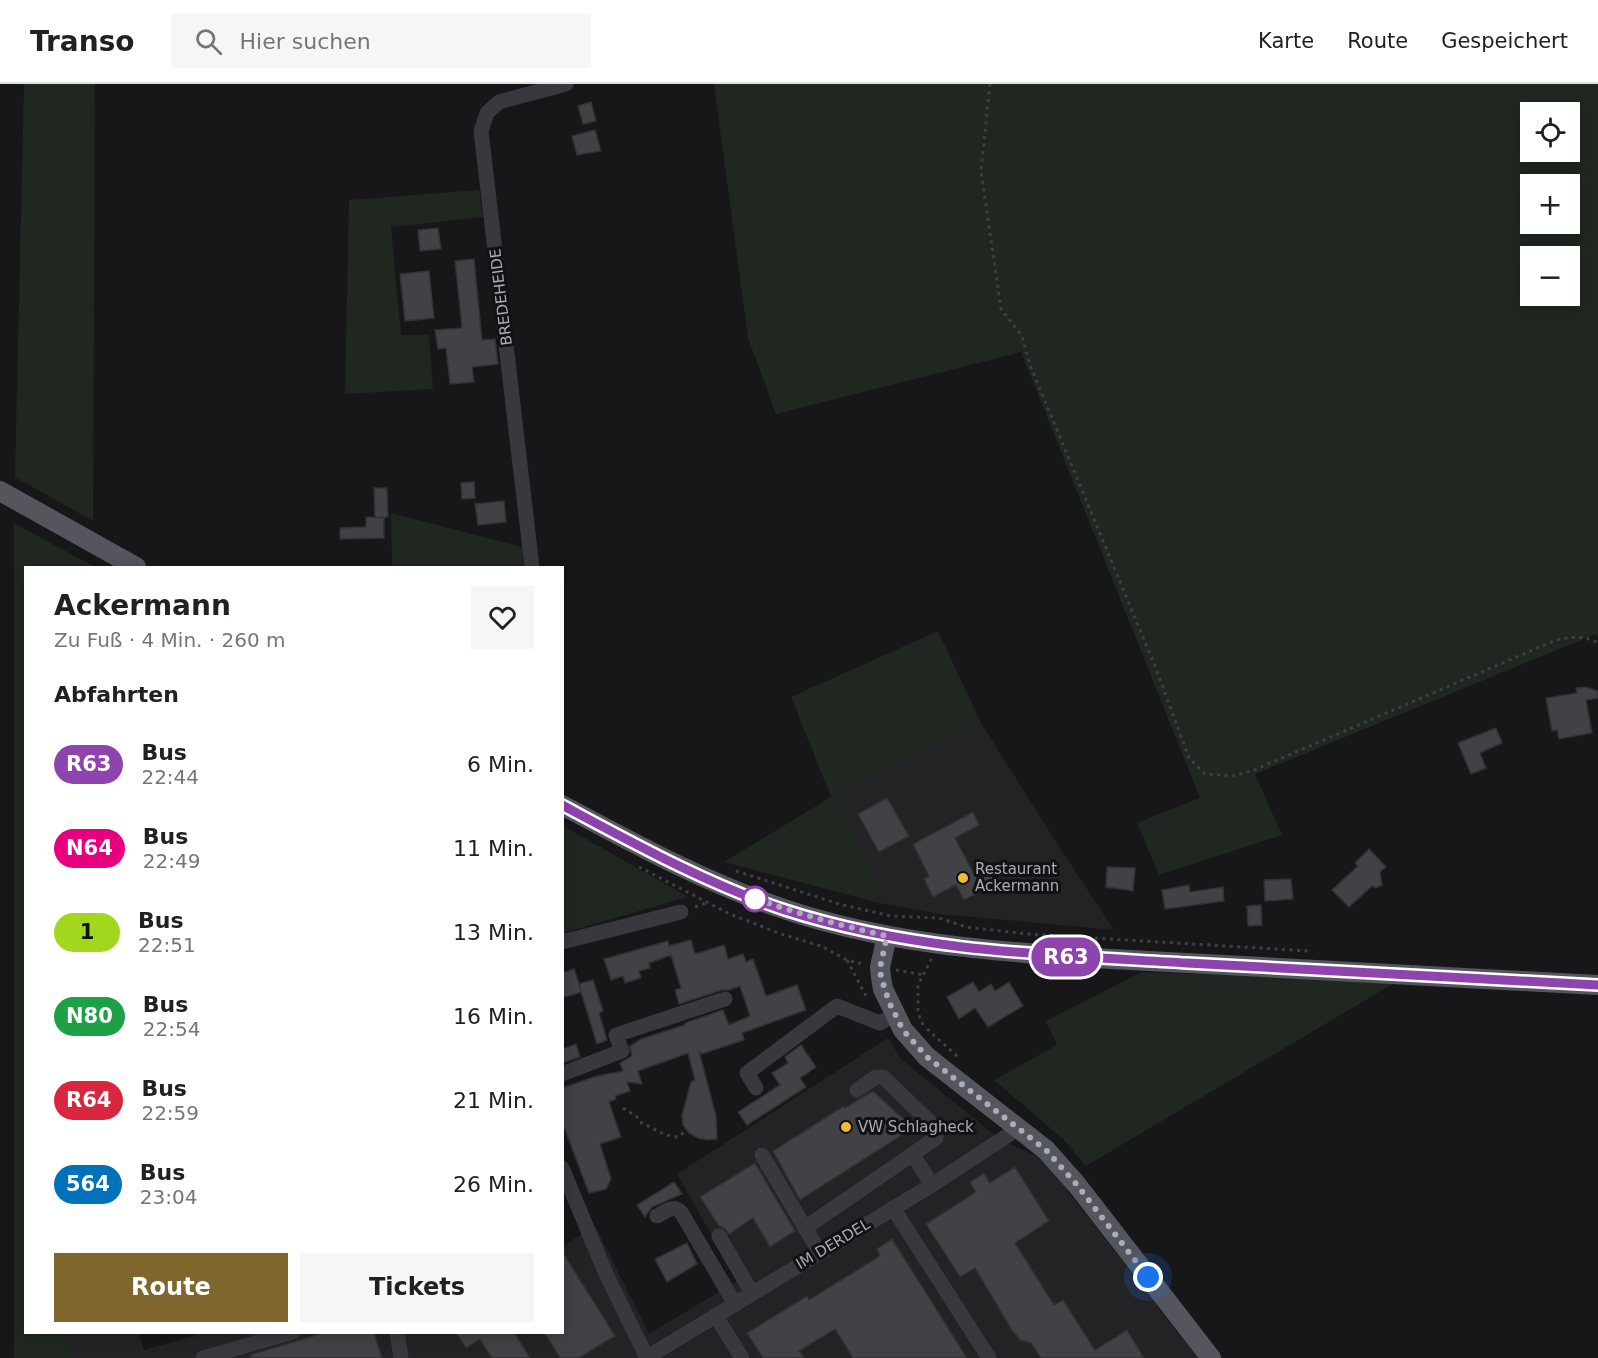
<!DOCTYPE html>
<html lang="de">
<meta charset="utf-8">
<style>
body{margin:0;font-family:"DejaVu Sans",sans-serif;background:#f6f6f6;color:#202124;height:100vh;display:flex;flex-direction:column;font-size:22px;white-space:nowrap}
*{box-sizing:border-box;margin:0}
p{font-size:20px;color:#757577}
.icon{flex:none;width:33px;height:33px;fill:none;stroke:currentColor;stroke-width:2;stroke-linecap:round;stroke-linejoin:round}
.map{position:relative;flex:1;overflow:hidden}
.sheet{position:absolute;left:24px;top:482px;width:540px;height:768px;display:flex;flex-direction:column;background:#fff;border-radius:0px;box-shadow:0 3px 15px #0003}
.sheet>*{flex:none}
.badge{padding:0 12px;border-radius:20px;font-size:21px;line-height:39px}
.controls{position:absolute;left:1520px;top:18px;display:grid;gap:12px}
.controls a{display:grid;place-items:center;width:60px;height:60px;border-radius:0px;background:#fff;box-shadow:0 3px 15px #0003;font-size:30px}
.you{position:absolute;width:30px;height:30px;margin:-15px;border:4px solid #fff;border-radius:50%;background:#1a73e8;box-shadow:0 0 0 9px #1a73e833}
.map>.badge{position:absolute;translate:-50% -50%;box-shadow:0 0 0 3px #fff}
h2{padding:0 30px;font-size:22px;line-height:54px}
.round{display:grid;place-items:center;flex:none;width:63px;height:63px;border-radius:0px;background:#f6f6f6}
.headline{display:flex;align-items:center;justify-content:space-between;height:102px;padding:0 30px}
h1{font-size:28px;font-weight:600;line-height:45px}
.primary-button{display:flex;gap:12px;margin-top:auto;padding:12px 30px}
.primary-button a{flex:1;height:69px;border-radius:0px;background:#7e662c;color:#fff;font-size:24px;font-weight:600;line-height:69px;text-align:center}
.primary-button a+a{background:#f6f6f6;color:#202124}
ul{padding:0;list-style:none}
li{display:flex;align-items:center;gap:18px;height:84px;padding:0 30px}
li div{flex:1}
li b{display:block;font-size:22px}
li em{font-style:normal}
li .badge{min-width:66px;font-weight:700;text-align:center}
header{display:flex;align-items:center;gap:36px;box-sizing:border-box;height:84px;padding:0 30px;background:#fff;border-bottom:2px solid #e0e0e0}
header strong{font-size:28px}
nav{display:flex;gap:33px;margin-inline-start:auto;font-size:21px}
.search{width:420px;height:54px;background:#f6f6f6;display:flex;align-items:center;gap:15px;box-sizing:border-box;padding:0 21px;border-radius:0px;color:#757577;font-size:22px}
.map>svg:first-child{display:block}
</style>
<header>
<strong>Transo</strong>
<div class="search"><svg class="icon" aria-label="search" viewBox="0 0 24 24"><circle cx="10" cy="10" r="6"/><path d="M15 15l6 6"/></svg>Hier suchen</div>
<nav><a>Karte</a><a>Route</a><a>Gespeichert</a></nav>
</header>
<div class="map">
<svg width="1598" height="1274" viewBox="0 0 1598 1274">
<rect width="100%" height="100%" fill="#171719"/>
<g fill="#232326">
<polygon points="981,639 1056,758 1114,846 941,830 879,819 875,793 832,713"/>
<polygon points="888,954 901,975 1002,1057 1042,1074 1198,1274 70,1274 70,1248 138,1248 144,1266 206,1248 562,1248 563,1162 595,1142 649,1250 737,1197 677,1090"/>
</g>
<g fill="#1f2720" fill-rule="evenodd">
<polygon points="24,0 95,0 93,437 15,393"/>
<path d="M 714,0 L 1598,0 L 1598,553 L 1596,550 L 1255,690 L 1282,751 L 1159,791 L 1137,739 L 1200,714 L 1021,268 L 776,330 L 748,254 ZM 1530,28 L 1569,28 L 1569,68 L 1530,68 ZM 1530,100 L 1569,100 L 1569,140 L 1530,140 ZM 1530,172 L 1569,172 L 1569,212 L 1530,212 Z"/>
<polygon points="479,106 483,133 391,143 401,251 429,251 433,305 345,310 349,116"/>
<polygon points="391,429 522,463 524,483 392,483"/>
<polygon points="14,439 95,483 26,483 26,1248 70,1248 70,1274 14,1274"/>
<polygon points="938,547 981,639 832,713 875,793 879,819 724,778 831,713 791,613"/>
<polygon points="563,742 688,813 563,849"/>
<polygon points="1142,888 1396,898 1086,1082 1063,1055 994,996 1057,961 1046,937"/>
</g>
<g fill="#414246" stroke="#313135" stroke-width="1.5">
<polygon points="591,18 596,37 583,40 578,22"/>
<polygon points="595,46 601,67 577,71 572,52"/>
<polygon points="438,144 441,165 420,167 418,146"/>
<polygon points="474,175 482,256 495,255 498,280 472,283 474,298 450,300 446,264 438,265 435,246 462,244 455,177"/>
<polygon points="429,187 434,234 405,237 400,190"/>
<polygon points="474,398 475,414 462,415 461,399"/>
<polygon points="374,404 387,404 388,433 375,434"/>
<polygon points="504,417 506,438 478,441 475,420"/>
<polygon points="366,433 384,434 384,454 340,455 340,444 366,443"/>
<polygon points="1586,603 1598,607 1598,614 1586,616 1592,649 1559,655 1557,646 1552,647 1546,614 1577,609 1576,604"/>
<polygon points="1496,644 1502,659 1480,669 1486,684 1471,690 1458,659"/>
<polygon points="887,714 909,752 879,768 858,730"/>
<polygon points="973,728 979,741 955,754 973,788 991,778 1001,797 964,816 956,801 933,813 924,795 929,792 913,760"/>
<polygon points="1369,765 1386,783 1380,788 1382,801 1376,804 1372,802 1349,823 1332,806 1358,782 1355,779"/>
<polygon points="1107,783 1135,784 1133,807 1106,803"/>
<polygon points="1291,795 1293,815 1265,817 1264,796"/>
<polygon points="1189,801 1190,808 1223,803 1224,817 1165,825 1162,806"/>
<polygon points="1261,821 1262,841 1248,842 1247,822"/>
<polygon points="691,856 695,870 724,861 728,875 743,870 746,878 753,875 766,912 797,901 806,926 742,949 744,956 701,970 699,967 716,1032 717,1055 708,1056 698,1054 689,1049 683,1041 682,1031 691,998 695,996 688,969 638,987 642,1000 627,998 630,1007 615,1012 616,1015 609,1018 621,1053 600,1060 611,1095 606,1105 589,1109 562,1038 562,1004 597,992 623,987 620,979 632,972 630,962 641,955 685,941 685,939 723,926 729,941 750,932 740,902 729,906 722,906 679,920 675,906 681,904 671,871 649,879 650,884 639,887 641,894 625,899 623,892 611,896 604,875 668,857 669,862"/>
<polygon points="574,885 581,906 579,900 593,896 603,927 599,929 607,956 597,960 581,908 562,914 562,889"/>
<polygon points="973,898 979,908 991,900 995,907 1009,898 1023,922 988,943 975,924 959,935 947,913"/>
<polygon points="576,960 580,973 562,979 562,965"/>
<polygon points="801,961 816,983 800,994 806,1003 747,1041 738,1028 780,1001 772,989 788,979 785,973"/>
<polygon points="873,1007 913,1044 800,1116 773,1067 844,1022 845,1024"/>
<polygon points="755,1079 795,1147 770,1163 753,1134 729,1150 724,1144 719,1142 700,1113"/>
<polygon points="1015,1083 1049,1137 1015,1159 1054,1221 1063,1216 1095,1266 1127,1246 1144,1274 1041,1274 1031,1259 1020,1256 1010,1243 975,1184 960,1193 926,1140 976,1108 970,1098 984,1089 990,1099"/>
<polygon points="674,1098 682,1110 652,1123 645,1133 637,1121"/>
<polygon points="892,1155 967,1274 853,1274 835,1245 799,1267 804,1274 763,1274 747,1249 807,1212 809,1216 880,1172 877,1165"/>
<polygon points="687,1159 697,1180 667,1198 655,1175"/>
<polygon points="562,1167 615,1252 579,1274 560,1274 544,1248 562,1248"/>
<polygon points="326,1248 374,1248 382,1274 251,1274 250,1271"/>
<polygon points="456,1248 514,1248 530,1274 492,1274 480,1255 466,1264"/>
</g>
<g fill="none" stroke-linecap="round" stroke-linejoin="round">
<g stroke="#3e3f45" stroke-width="3" stroke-dasharray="3 4.5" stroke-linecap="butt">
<path d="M 990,0 L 981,87 L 1001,225 L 1022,252 L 1030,281 L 1155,582 L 1189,674 L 1205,690 L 1234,692 L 1254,686 L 1556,556 C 1571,553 1584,551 1598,559"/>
<polyline points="639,783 730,830 781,850 821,862 847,876 863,880"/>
<polyline points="736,787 839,820 891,832 939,834 966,843 1027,850 1309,867"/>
<polyline points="695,823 708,818"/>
<polyline points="847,876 866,912"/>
<polyline points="896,886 924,891"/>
<polyline points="923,941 918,929 918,901 932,874"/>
<polyline points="927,945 958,973"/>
<polyline points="623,1024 637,1033 640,1038 666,1051 677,1053 687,1047"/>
</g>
<g stroke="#38383e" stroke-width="15">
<polyline points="532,483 481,47 487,29 499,18 566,0"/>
<polyline points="562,858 681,828"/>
<polyline points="562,990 622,967 616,951 725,915"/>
<polyline points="756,1004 747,989 837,922 880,939 894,931"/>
<polyline points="762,1071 820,1169"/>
<polyline points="913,1071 932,1101"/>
<polyline points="562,1084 606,1190 647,1274"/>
<polyline points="893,1124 989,1274"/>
<path d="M 657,1132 C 665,1128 673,1120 681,1128 L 735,1220"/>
<polyline points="805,1144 936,1054 936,1044 883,993 876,993 857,1006"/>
<polyline points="719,1152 752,1209"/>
<polyline points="715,1231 742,1274"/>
<polyline points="397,1248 401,1274"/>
<polyline points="203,1274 293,1248"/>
<polyline points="646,1274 932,1101 1019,1044"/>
</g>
<g stroke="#54555d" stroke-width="20">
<polyline points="0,407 136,483"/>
<path d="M 562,721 C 635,760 706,799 784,825 C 884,859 989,867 1093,874 L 1598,901"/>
<polyline points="887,852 880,883 881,893 883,905 903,946 927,973 1046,1066 1077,1101 1211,1274"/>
</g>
</g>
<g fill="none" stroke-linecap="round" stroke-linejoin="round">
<g stroke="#fff" stroke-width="14">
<path id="line" d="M 562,721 C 635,760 707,800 785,826 C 915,868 1052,871 1187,879 C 1324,886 1461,894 1598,901"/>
</g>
<use href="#line" stroke="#8e44ad" stroke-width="9"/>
<path stroke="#a9adb9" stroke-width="6" stroke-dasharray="0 10.8" d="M 755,815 L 747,811 C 793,829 839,841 887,852 L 880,884 L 881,893 L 889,918 L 903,946 L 927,973 L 1046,1066 L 1077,1101 L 1148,1193"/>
</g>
<g fill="#f1bb36" stroke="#121214" stroke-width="2">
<circle cx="963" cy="794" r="6"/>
<circle cx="846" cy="1043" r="6"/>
</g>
<circle fill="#fff" stroke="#8e44ad" stroke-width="3" cx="755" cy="815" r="12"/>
<g text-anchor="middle" stroke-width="6" stroke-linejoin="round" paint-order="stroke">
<g font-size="15" fill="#a9adb9" stroke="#121214">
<text transform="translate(501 213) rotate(-97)" y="5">BREDEHEIDE</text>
<text transform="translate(833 1160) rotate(-31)" y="5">IM DERDEL</text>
</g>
<g font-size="15" fill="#a9adb9" stroke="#121214" text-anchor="start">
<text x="975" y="790">Restaurant<tspan x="975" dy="17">Ackermann</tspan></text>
<text x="858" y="1048">VW Schlagheck</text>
</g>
</g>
</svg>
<div class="controls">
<a><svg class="icon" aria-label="locate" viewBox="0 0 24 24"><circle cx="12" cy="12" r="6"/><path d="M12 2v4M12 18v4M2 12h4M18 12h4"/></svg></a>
<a>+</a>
<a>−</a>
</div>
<div class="you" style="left:1148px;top:1193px"></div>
<b class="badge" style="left:1066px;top:873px;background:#8e44ad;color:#fff">R63</b>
<section class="sheet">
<div class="headline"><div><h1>Ackermann</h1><p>Zu Fuß · 4 Min. · 260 m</p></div><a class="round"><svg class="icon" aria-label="heart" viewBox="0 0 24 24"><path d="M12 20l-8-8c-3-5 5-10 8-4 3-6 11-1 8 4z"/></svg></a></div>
<h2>Abfahrten</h2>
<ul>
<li><span class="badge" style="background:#8e44ad;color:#fff">R63</span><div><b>Bus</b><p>22:44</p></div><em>6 Min.</em></li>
<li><span class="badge" style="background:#e6007e;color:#fff">N64</span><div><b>Bus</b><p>22:49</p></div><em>11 Min.</em></li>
<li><span class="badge" style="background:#a3d71d;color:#111">1</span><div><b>Bus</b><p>22:51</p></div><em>13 Min.</em></li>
<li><span class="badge" style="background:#1ea146;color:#fff">N80</span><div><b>Bus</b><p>22:54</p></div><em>16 Min.</em></li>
<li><span class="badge" style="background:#d7263d;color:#fff">R64</span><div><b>Bus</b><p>22:59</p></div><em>21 Min.</em></li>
<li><span class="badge" style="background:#0072bc;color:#fff">564</span><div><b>Bus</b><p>23:04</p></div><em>26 Min.</em></li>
</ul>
<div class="primary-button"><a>Route</a><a>Tickets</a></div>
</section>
</div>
